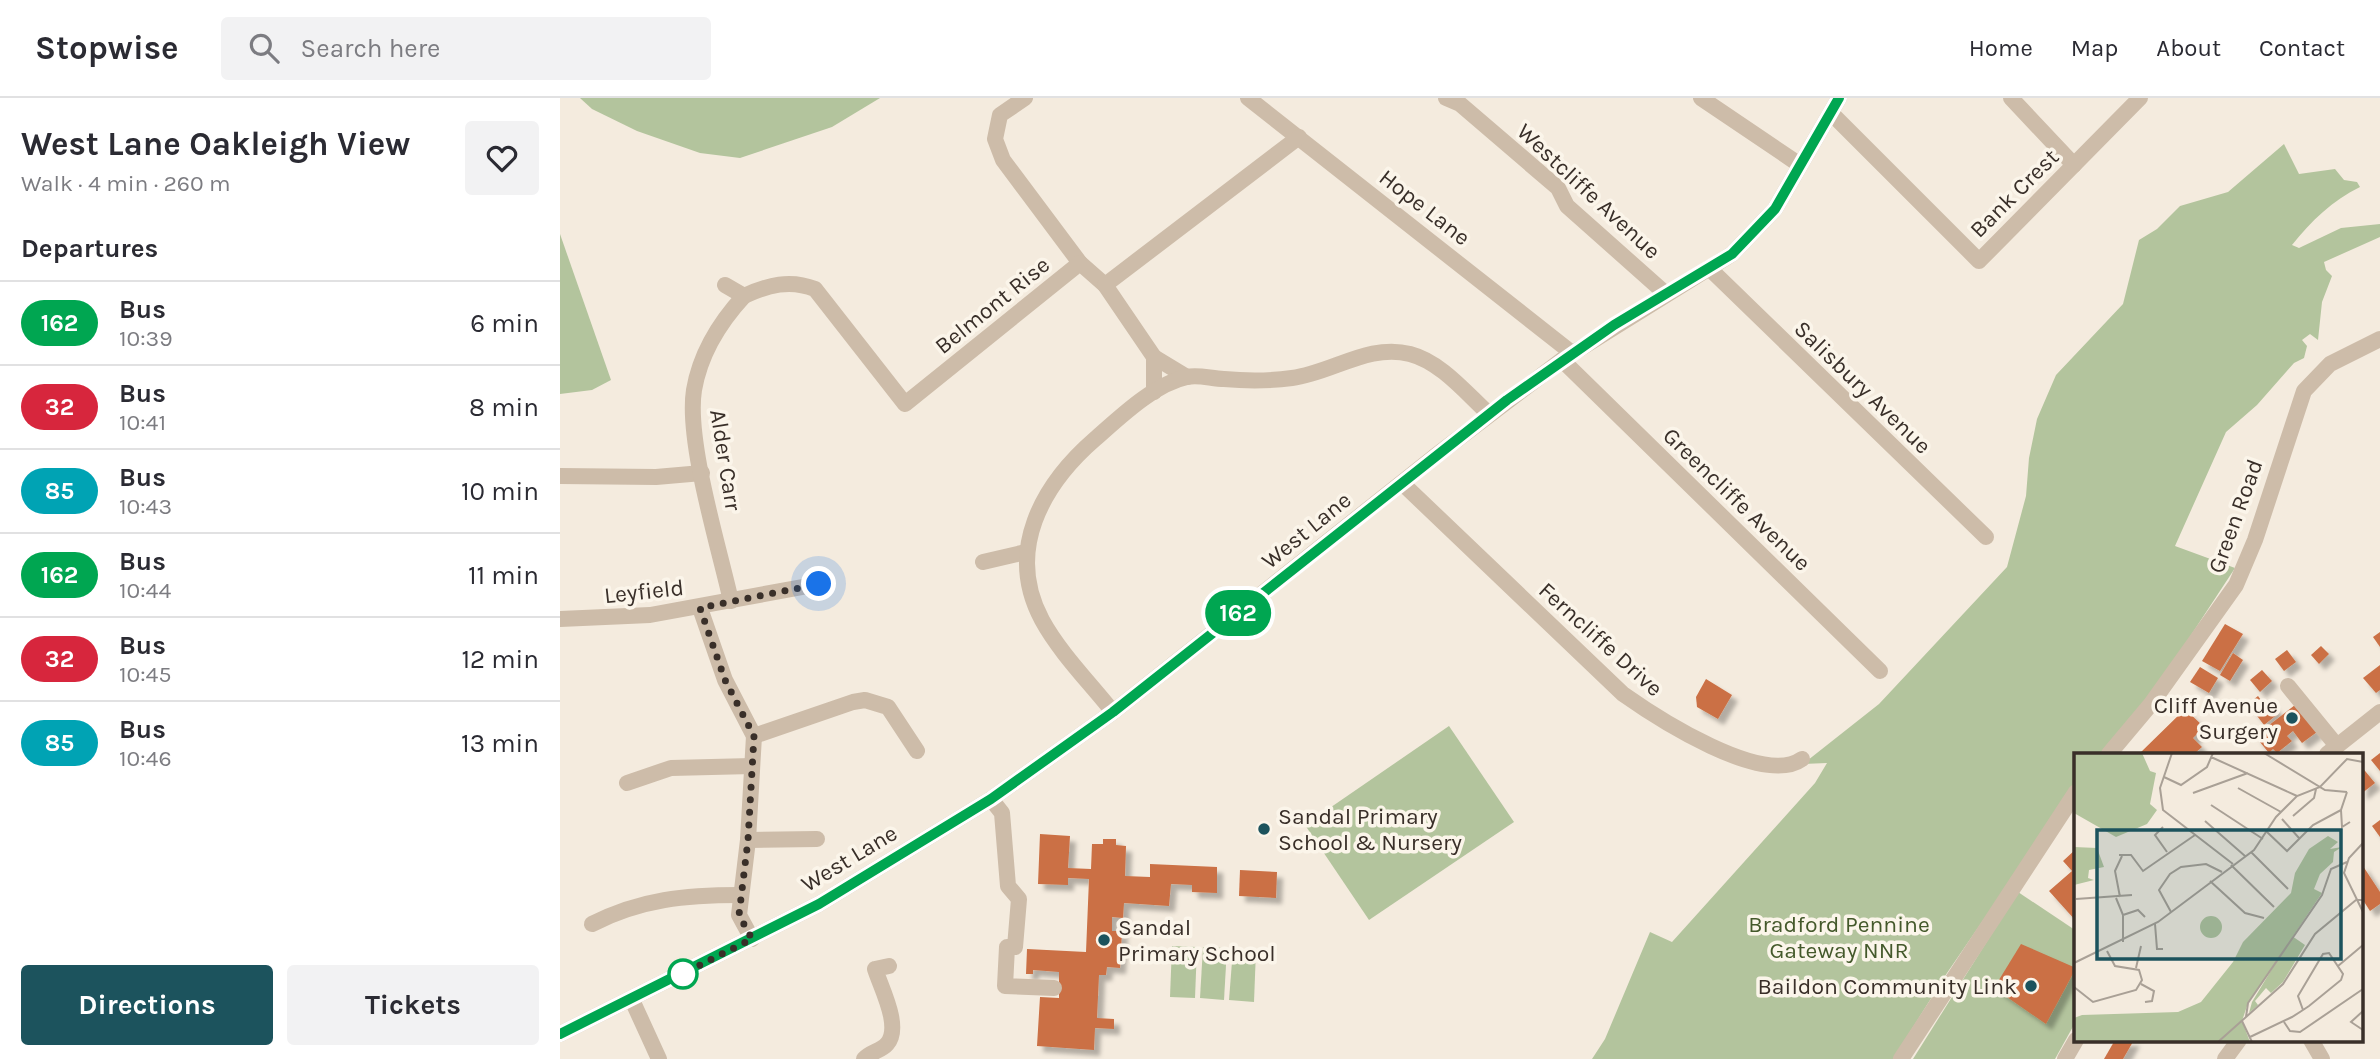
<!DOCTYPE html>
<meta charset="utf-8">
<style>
body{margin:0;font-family:Karla,sans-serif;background:#f2f2f3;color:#2b2b33;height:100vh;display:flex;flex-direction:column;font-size:26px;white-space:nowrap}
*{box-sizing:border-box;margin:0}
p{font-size:23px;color:#7c7c81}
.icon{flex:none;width:38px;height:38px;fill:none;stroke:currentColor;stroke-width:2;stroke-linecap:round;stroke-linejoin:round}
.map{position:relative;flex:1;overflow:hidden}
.panel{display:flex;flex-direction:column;background:#fff;width:560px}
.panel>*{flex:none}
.badge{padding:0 14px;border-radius:23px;font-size:24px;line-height:46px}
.you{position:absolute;width:35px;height:35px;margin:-18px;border:5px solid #fff;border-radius:50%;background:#1a73e8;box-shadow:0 0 0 10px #1a73e833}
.map>.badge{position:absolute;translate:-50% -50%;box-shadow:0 0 0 4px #fff}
h2{padding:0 21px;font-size:26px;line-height:63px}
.round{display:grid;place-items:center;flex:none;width:74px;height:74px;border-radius:7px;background:#f2f2f3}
.head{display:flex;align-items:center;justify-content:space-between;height:119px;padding:0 21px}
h1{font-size:33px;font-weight:700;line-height:52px}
.cta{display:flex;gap:14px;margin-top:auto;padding:14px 21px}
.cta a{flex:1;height:80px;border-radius:7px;background:#1c535d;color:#fff;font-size:28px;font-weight:700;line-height:80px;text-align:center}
.cta a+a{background:#f2f2f3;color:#2b2b33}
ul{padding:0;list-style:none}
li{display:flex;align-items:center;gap:21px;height:84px;padding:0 21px;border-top:2px solid #e1e1e2}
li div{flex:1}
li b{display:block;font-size:26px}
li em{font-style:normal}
li .badge{min-width:77px;font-weight:700;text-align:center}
header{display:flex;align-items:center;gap:42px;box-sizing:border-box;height:98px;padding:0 35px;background:#fff;border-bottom:2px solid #e1e1e2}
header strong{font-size:33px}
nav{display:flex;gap:38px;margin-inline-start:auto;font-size:24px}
.search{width:490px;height:63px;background:#f2f2f3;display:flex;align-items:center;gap:18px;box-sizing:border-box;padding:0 24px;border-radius:7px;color:#7c7c81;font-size:26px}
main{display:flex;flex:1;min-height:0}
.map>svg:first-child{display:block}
</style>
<header>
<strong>Stopwise</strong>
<div class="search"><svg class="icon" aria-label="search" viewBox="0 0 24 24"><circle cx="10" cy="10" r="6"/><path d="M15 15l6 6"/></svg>Search here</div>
<nav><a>Home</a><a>Map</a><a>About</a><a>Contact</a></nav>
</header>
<main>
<section class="panel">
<div class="head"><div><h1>West Lane Oakleigh View</h1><p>Walk · 4 min · 260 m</p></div><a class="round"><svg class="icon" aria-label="heart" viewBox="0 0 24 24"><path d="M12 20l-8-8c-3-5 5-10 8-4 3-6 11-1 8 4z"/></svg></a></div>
<h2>Departures</h2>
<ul>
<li><span class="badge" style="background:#00a651;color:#fff">162</span><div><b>Bus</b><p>10:39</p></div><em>6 min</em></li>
<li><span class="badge" style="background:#d7263d;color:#fff">32</span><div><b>Bus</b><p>10:41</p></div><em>8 min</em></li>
<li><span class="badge" style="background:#00a3b4;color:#fff">85</span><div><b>Bus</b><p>10:43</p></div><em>10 min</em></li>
<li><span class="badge" style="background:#00a651;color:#fff">162</span><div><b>Bus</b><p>10:44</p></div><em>11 min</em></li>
<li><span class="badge" style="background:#d7263d;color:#fff">32</span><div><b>Bus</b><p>10:45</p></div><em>12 min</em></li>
<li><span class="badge" style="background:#00a3b4;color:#fff">85</span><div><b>Bus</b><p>10:46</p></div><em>13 min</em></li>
</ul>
<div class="cta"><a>Directions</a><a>Tickets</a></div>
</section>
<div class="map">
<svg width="1820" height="961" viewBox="0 0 1820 961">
<defs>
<filter id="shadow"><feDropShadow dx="6" dy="6" stdDeviation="2" flood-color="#0004"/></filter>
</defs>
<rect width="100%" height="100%" fill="#f4ebde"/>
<g fill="#b3c49d">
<polygon points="20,0 320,0 272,29 180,60 140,55 77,33 32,11"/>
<path d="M 1724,46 L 1739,76 L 1775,71 L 1784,82 L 1797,84 L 1800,89 C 1773,102 1751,123 1732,147 L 1739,150 L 1781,130 L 1820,126 L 1820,139 L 1764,164 L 1766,172 L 1772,178 L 1762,204 L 1758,242 L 1750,236 L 1742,242 L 1747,248 L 1744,260 L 1734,265 L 1697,307 L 1666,334 L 1615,448 L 1675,470 L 1599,586 L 1540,656 L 1516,656 L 1515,688 L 1387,875 L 1333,961 L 1032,961 L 1045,941 L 1090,834 L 1112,844 L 1255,685 L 1267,665 L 1243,666 L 1319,606 L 1447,469 L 1466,398 L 1469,360 L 1477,321 L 1496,277 L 1563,206 L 1579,142 L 1597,131 L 1620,108 L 1668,94 Z"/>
<polygon points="0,136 51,282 32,292 0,296"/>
<polygon points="889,628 954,724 809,822 745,727"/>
<polygon points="1458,794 1515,832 1515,925 1495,961 1353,961"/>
<polygon points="612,848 637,849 635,900 610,899"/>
<polygon points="643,849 667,850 664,902 640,900"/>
<polygon points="673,851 696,852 694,904 669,902"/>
</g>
<g fill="#cb7044" filter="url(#shadow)">
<polygon points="1665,526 1683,536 1660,573 1642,563"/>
<polygon points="1820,534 1820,549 1813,539"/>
<polygon points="1761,548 1769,556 1759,566 1751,557"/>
<polygon points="1727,552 1736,564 1724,573 1715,561"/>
<polygon points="1673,555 1683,562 1670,583 1660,577"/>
<polygon points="1820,567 1820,592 1816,595 1803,580"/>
<polygon points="1640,569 1658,580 1649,595 1630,584"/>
<polygon points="1702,572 1712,583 1700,594 1690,582"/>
<polygon points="1146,581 1172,597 1158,621 1137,609 1136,599"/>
<polygon points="1698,598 1704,606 1709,603 1719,615 1704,627 1688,606"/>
<polygon points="1735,607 1757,634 1742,645 1733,633 1727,638 1732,643 1717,655 1713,651 1709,655 1695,638"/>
<polygon points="1625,611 1644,629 1633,640 1642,649 1634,656 1579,656"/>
<polygon points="1820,655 1820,673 1811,662"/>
<polygon points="1801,668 1815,685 1801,696"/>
<polygon points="1820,722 1820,739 1812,728"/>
<polygon points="480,736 510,738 508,770 531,771 532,746 543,746 543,741 556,741 556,747 566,748 565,778 590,779 590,766 657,769 657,795 632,794 632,787 611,786 609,808 564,805 563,820 552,819 552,833 562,833 560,870 547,869 546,877 539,877 537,920 554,921 554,931 535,930 534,952 477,948 480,899 499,900 499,874 473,872 473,876 466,876 467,851 526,854 529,781 508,780 508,787 478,786"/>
<polygon points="1516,751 1516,823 1489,793 1512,773 1503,763"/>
<polygon points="1801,765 1820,794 1820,806 1810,813 1801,799"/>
<polygon points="680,772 717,774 716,800 679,798"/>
<polygon points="1461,846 1516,870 1486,926 1434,890"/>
<polygon points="1555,942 1574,942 1563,961 1544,961"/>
</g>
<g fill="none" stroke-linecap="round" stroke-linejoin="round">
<g stroke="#cdbca9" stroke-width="16">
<polyline points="465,0 440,17 435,41 443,62 520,165"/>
<polyline points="688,0 1012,255"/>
<polyline points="886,0 900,6 998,90 1007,108 1106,196"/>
<polyline points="1141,0 1240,67"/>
<polyline points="1451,0 1514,67"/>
<polyline points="1271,15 1419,163 1580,0"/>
<polyline points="1149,170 1426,439"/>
<path d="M 165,187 L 184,198 C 208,187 230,181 255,191 L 345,306 L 520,165 L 545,187 L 739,39"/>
<polyline points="545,187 594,259"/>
<polyline points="1002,262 1320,573"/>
<polyline points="594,294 594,259 627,279"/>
<polyline points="0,378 96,379 142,375"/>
<path d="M 842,385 L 1063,596 C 1097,620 1203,689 1242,661"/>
<polyline points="423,464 466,454"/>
<path d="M 171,503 C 159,449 126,343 134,292 C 140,257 160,224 184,198"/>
<polyline points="140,510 165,582 194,638 188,742 179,817 192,841"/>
<polyline points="0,521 90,517 259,486"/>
<polyline points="1728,588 1777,648"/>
<path d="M 553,614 C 530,585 500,555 482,522 C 445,453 482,387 535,341 C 560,319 594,286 627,279 C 638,276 652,281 664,281 C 686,283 710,283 732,280 C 772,275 809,245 850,256 C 881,264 906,295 929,316"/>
<polyline points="194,638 293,604 305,602 328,609 357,653"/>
<polyline points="1549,656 1591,606 1676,487 1695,442 1744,293 1770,266 1820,241"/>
<polyline points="1767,656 1820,614"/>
<polyline points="67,685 111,670 192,668"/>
<polyline points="431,701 442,715 448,788 459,801 455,849 447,849 445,888 494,890"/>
<polyline points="188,742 257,741"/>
<path d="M 32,826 C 81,801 126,797 180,797"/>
<polyline points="72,902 99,961"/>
<polyline points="0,936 259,806 431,701 553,614 874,359 1002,262 1172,156 1215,111 1279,0"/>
<polyline points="1751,942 1762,961"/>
<path d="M 304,961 C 310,954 321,953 327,946 C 342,929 321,890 315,871 L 329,868"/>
<polyline points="1341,961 1516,694"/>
<polyline points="1505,961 1516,942"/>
<polyline points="1665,961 1679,942"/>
</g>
</g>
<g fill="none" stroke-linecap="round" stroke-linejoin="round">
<g stroke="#fff" stroke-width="16">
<polyline id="line" points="0,936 259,806 431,701 553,614 947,302 1054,227 1172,156 1215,111 1279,0"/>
</g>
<use href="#line" stroke="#00a651" stroke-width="10"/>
<polyline stroke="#392f29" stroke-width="7" stroke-dasharray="0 12.6" points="123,876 120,877 192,841 179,817 188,742 194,638 165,582 140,510 259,486"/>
</g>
<g fill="#1c535d" stroke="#fbf5ea" stroke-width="2.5">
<circle cx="1732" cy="620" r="7"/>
<circle cx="704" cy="731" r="7"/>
<circle cx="544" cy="842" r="7"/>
<circle cx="1471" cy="888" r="7"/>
</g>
<circle fill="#fff" stroke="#00a651" stroke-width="3.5" cx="123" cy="876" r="14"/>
<g text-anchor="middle" stroke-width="7" stroke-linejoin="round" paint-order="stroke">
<g font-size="23" fill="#392f29" stroke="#fbf5ea">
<text transform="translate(1029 93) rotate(43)" y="8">Westcliffe Avenue</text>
<text transform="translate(1454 95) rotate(-45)" y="8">Bank Crest</text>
<text transform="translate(865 109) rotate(38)" y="8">Hope Lane</text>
<text transform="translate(432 207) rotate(-39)" y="8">Belmont Rise</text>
<text transform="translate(1303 289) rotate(44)" y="8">Salisbury Avenue</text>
<text transform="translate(166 362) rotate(81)" y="8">Alder Carr</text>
<text transform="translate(1177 401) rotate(44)" y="8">Greencliffe Avenue</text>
<text transform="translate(1675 418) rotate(-70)" y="8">Green Road</text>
<text transform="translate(746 432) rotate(-39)" y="8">West Lane</text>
<text transform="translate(84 493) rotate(-6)" y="8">Leyfield</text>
<text transform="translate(1041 541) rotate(42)" y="8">Ferncliffe Drive</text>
<text transform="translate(289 760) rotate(-31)" y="8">West Lane</text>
</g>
<g font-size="23" fill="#392f29" stroke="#fbf5ea" text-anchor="end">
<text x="1718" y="615">Cliff Avenue<tspan x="1718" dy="26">Surgery</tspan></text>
<text x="718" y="726" text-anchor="start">Sandal Primary<tspan x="718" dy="26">School &amp; Nursery</tspan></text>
<text x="558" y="837" text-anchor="start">Sandal<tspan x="558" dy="26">Primary School</tspan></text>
<text x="1457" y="896">Baildon Community Link</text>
</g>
<g font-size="23" fill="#44592b" stroke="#fbf5ea">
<text x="1279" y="834">Bradford Pennine<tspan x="1279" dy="26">Gateway NNR</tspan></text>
</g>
</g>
<g transform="translate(1514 655)">
<rect width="289" height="289" fill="#f4ebde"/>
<path d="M 0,0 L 68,0 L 76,18 L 82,20 L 76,51 L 83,57 L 73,71 L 42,84 L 0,60 ZM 254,83 L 264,89 L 256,96 L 268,94 L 260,99 L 259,109 L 246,121 L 240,136 L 248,140 L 174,250 L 168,268 L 176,289 L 0,289 L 0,265 L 8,262 L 104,259 L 127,249 L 159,209 L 169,189 L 217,140 L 221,120 L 235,96 ZM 0,94 L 23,95 L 30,114 L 15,117 L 14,125 L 20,127 L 0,132 ZM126 174a11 11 0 1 1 22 0a11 11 0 1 1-22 0ZM 218,183 L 231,192 L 209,229 L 197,240 L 192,235 L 181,248 L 184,252 L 175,260 L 178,249 Z" fill="#b3c49d"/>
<path fill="none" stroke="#a9a096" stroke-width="2" d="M 98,0 L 86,35 L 89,57 L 159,111M 190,0 L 251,37 L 273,39M 137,4 L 223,43M 90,24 L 107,32 L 133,14 L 139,0M 164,35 L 207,59M 273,39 L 267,57 L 268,74 L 276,69M 119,40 L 174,20M 137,52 L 189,86M 219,63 L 240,45 L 242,36M 208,66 L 225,85M 131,68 L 171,103M 89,74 L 81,82 L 93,99M 193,79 L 213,98 L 239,72 L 267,57M 289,90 L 275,105 L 270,120 L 289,159M 177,99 L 214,136M 45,102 L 57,102 L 69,118 L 121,82M 157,112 L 200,154M 136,128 L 171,160 L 190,165M 46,144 L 41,118 L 48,103M 42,145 L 49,162 L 49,189M 2,146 L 58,142M 97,159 L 85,137 L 96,121 L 107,114 L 132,111 L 148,119M 49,162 L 64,157 L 71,164M 81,171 L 83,196 L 89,196M 0,210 L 84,169 L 180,97 L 202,64 L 223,43 L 246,34 L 273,6 L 289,9M 264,213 L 289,192M 62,215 L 67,193M 67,231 L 80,238 L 78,248 L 71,249M 0,234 L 19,249 L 62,237 L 68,227 L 65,217 L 41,213 L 33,198M 289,258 L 277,269 L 289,277M 172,264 L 174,250 L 248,142 L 257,116 L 273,109M 168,268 L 178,289M 210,269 L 216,278 L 226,279 L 289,236M 176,284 L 218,264 L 229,257 L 235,253 L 267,227 L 269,221 L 255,200 L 249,201 L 224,243 L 229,257M 144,289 L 209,231 L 241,181 L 282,147 L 289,147"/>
<path fill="#1c535d" fill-opacity="0.15" stroke="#1c535d" stroke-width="3.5" d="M 23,77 L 267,77 L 267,206 L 23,206 Z"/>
<rect width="289" height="289" fill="none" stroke="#392f29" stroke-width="3.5"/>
</g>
</svg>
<div class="you" style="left:259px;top:486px"></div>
<b class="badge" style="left:678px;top:515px;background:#00a651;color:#fff">162</b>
</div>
</main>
